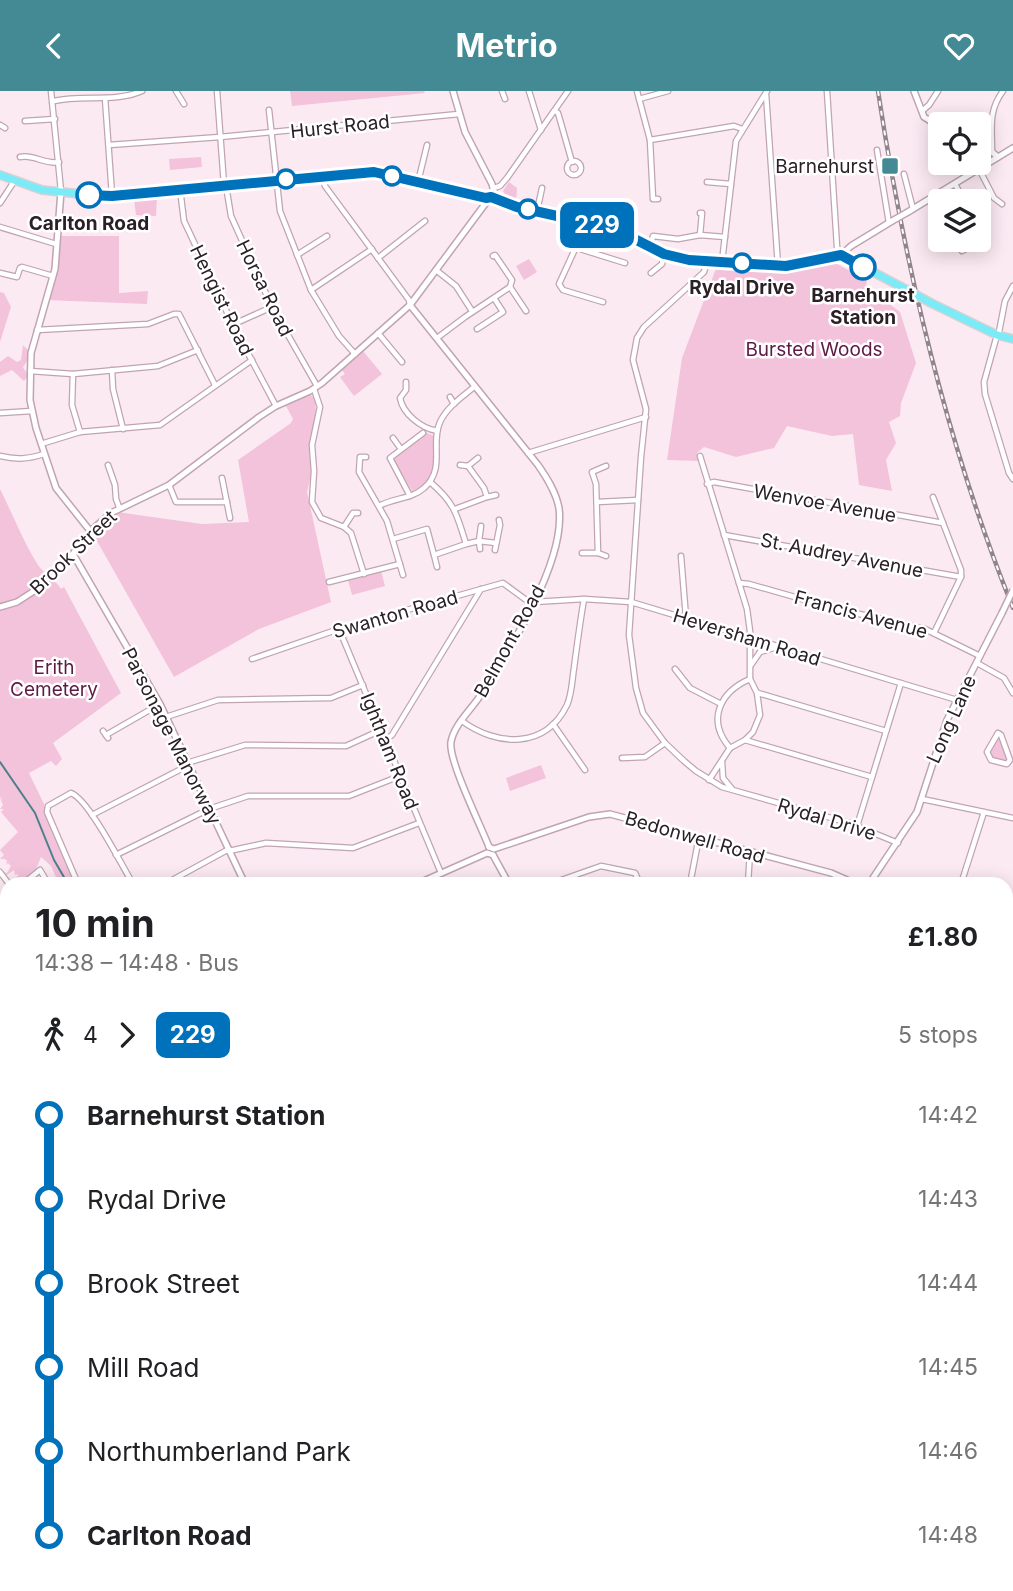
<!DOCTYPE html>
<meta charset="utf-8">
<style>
body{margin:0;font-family:Inter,sans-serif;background:#f6f6f6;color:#202124;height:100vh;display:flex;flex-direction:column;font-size:26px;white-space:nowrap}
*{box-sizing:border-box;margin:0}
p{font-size:23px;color:#757577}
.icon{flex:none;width:38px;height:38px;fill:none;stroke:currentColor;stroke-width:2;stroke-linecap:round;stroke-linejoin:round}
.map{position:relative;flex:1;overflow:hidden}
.details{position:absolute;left:0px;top:786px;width:1013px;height:716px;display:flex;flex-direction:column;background:#fff;border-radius:21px 21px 0 0;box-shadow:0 4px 18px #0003}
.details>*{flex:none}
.badge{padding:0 14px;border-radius:10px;font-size:24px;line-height:46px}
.tools{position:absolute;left:928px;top:21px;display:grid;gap:14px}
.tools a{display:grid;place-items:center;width:63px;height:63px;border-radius:7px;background:#fff;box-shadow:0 4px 18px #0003;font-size:35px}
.map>.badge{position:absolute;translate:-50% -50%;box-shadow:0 0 0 4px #fff}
.legs{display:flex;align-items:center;gap:10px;height:77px;padding:0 35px;font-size:23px}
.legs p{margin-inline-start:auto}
.summary{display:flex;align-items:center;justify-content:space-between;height:119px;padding:0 35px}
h1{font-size:38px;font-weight:700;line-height:52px}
ul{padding:0 35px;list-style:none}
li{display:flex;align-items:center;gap:24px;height:84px;font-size:26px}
li i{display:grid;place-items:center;width:10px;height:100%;margin:0 9px;background:currentColor}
li i::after{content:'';width:18px;height:18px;margin:-9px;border:5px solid;border-radius:50%;background:#fff}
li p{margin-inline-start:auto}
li:first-child i{background:linear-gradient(#0000 50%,currentColor 0)}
li:last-child i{background:linear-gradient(currentColor 50%,#0000 0)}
header{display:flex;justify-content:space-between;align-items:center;height:91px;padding:0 35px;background:#448a94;color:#fff;font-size:32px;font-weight:700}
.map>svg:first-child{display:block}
</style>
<header><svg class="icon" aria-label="back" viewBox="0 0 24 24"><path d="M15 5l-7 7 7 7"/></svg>Metrio<svg class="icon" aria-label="heart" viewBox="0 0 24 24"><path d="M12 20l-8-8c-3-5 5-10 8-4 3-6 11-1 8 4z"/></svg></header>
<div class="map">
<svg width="1013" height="1500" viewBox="0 0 1013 1500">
<rect width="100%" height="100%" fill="#fceaf3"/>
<g fill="#f3c2db">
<polygon points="290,0 424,0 425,2 292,15"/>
<polygon points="201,66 202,76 170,79 169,68"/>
<polygon points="509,91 517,97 516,112 504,106 506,105 503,100"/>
<polygon points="157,105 156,125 136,124 134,108"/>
<polygon points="60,145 119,145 119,202 148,200 147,213 46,209 58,179"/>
<polygon points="529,168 537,181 524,189 516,175"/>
<polygon points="823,172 837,173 867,189 866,195 900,221 916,272 901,312 900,325 889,331 896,352 886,369 892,400 859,394 853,343 832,345 787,335 774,357 736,366 704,356 697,362 699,370 667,369 682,267 717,175 791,179"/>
<polygon points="0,201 4,202 11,216 0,251"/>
<polygon points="23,254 29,260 28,269 23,276 28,285 24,290 12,279 0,285 0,271 8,265 17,271 21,269"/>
<polygon points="363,260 382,283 354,305 340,286 345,283 342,279"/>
<polygon points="310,304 315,307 316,324 309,357 311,384 307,401 331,511 259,538 174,586 93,443 101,438 102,434 117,421 202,433 249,431 238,369 291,332 293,328 286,315"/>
<path d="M 427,342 L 434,345 C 436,367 436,393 412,400 L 393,368 Z"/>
<path d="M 0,398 C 13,424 23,450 38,474 C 45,484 55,488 61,498 L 64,496 L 121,602 L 53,652 L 62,668 L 56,675 L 51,670 L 29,682 L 44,713 L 45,721 L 75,793 L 59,793 L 51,775 L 41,766 L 34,783 L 21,792 L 24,787 L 16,787 L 19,783 L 15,784 L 14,779 L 7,784 L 3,781 L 7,782 L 11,775 L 8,772 L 6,774 L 7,770 L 5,768 L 0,768 L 4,764 L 0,759 L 18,741 L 1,721 L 4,718 L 0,718 L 3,714 L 0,707 L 4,710 L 0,706 Z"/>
<polygon points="381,480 385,495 352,504 348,489"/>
<polygon points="999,645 1008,668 1007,671 991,667 989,661"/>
<polygon points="541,674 546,687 510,700 506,687"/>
<polygon points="0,1268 7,1271 7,1494 9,1495 10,1500 0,1500"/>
</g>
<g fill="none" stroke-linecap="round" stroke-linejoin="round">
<polyline stroke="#4c8089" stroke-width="2" points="0,671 35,722 54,769 68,793"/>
<g stroke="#c0a4b2" stroke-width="7">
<g id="minor">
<polyline points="51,0 61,100"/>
<polyline points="176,0 184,13"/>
<polyline points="217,0 224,94"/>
<polyline points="502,0 505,8"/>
<polyline points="529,0 541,39"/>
<polyline points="637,0 650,49 653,108 658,108"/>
<polyline points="827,0 837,156 841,164"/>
<polyline points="766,3 778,175"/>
<polyline points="105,7 112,104"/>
<polyline points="639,8 668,0"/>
<path d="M 54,10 C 83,3 114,12 142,0"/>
<polyline points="269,19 280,120 311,199 339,245 355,263"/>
<polyline points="555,20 558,22 572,71"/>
<polyline points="922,20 929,14 938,0"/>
<polyline points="25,30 55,28"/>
<polyline points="0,34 5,37"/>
<polyline points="650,49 734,35 742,38"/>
<polyline points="109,54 220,46 459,23"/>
<polyline points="877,59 889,132"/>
<path d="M 992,61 C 992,37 988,20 1003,0"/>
<path d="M 20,66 C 34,63 45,74 59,71"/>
<circle cx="574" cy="77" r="7"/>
<polyline points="979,78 994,107 1002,113"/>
<polyline points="904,83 913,118"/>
<polyline points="322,85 325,95 409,209 410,214"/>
<polyline points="418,91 427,54"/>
<polyline points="707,91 731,93"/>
<polyline points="955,93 964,110"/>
<polyline points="226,95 231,125 272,216 317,295"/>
<polyline points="494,97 500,95 507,87 568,0"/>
<polyline points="180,98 184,130 234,236 276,315"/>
<polyline points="0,112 15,89"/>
<polyline points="537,120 542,97"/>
<polyline points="700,122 702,122 700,144"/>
<polyline points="576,126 596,130"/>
<polyline points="587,132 559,193 563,199 603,211"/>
<polyline points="0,136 56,153"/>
<polyline points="652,149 653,145 678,148 700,144 725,146"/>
<polyline points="577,157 625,172"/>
<polyline points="962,160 981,150 982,146 978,138"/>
<polyline points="297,164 327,145"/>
<polyline points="493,165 495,164 512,189 510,196"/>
<polyline points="378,167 425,130"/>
<polyline points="707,170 704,181 644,236 637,247 633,269 646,318 641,366 629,544 636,597 643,622 665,652 684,670 696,680 722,696 849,732 898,752"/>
<polyline points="722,171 736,50 767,0"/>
<polyline points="436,179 456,195 472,220"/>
<polyline points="0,182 17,186 20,177 22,176 53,185"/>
<polyline points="651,182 662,173 664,163"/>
<polyline points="311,199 372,158"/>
<polyline points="234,233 272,216"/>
<polyline points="477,238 503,221 494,207"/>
<polyline points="37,239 148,233 174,223 179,223 215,294"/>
<polyline points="999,241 1005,210 1013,195"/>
<polyline points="378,242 402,271"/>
<polyline points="997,244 984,291 985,303 1009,382 1013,388"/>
<polyline points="437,247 465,226 510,196 526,220"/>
<polyline points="112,279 113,298 123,338"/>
<polyline points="30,280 73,283 158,275 198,259"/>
<polyline points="73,283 72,314 80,341"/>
<path d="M 406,291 L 406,299 L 400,307 C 403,323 421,337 437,340"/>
<polyline points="314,298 320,316 312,354 314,380 312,411 321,427 344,436 351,442 364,483"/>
<polyline points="450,306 454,313"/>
<polyline points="0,322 32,320"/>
<polyline points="393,347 401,358"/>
<polyline points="41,353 80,341 160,334 252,269"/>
<polyline points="528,362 646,326"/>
<path d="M 0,365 C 17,369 28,368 44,363"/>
<polyline points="700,365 747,518 750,540 750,588 757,602 760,624 753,641 745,649 730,657 709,689"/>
<polyline points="366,366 360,366 359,381 387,430 403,484"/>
<polyline points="108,374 115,394 116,408 119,416"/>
<polyline points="460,374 468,375"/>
<polyline points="222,387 230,427"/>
<path d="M 430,391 C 454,411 457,423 466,453"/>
<polyline points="707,393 714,391 943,432"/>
<polyline points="169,394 176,411 227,411"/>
<polyline points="410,405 390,367 423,342"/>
<polyline points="487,406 496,404"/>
<polyline points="933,406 961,479 961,486 934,542"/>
<polyline points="597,411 638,409"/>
<path d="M 379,415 C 393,407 412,408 424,397 C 446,378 430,353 440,331 C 447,316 462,306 474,296"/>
<polyline points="455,418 487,406 484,397 468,375 478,367"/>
<polyline points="344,436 353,422 358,422"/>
<polyline points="724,444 961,486"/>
<polyline points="393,448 427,438 434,464 466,453 479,450 481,435"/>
<polyline points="480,458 479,450 496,452"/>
<polyline points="495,459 500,434 499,429"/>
<polyline points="582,462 598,462"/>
<polyline points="434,464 437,476"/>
<polyline points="606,465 598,462 596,393 592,381 606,375"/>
<polyline points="681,465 686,527"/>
<polyline points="329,491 400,473"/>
<polyline points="739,492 749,493 833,517 925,538 980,565"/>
<polyline points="534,511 584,508 631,511 957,609"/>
<polyline points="339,538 441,782"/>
<polyline points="252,568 339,538 503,492 533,514"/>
<polyline points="977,572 1004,587 1013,602"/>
<polyline points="751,574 760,561 777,556"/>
<polyline points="675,578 690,597 721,613"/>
<polyline points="758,602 886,640"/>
<polyline points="166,626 218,609 331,607 363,594"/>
<path d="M 462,630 C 496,655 545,659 567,614 C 572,603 572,589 574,577 C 577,554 580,531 584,508"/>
<polyline points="553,633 585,679"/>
<polyline points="103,640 108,647"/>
<polygon points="998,642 1001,644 1010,669 1007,673 991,669 987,661"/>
<polyline points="106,644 160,613"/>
<polyline points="385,649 392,644 481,498"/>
<polyline points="745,649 872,686"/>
<path d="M 730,657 C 706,629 720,601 750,588"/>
<polyline points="622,667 645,666 665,652"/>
<polyline points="722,671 723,687 732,698"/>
<polyline points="187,672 245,654 346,655 381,639"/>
<polyline points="922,708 1013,727"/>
<polyline points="92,724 189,674"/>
<polyline points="857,735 901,592"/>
<polyline points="229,760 266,752 353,757 419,732"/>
<polyline points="116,764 209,718 248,705 349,705 400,685"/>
<polyline points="0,781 9,793"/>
<polyline points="23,793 40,779 46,789"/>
<path d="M 78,793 L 47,721 L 48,715 L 71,702 C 89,709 121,773 133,793"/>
<polyline points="165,793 229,758"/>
<polyline points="550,793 601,775 635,782 640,793"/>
<polyline points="690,793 699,746"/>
<polyline points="748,793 750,760"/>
<polyline points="961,793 984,721"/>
<polyline points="0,847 7,843"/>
<polyline points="0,891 3,896 0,901"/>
<polyline points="1006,939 1013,938"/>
<polyline points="0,956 7,955"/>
<polyline points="1006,984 1013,984"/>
<polyline points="7,1008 7,1012"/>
<polyline points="3,1018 7,1017"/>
<polyline points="1006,1030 1013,1030"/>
<polyline points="0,1071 7,1069"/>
<polyline points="1008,1109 1006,1254 1009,1279"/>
<polyline points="0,1114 7,1112"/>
<polyline points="7,1124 7,1133"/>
<polyline points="1,1229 4,1227"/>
<polyline points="1006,1383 1013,1382"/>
<polyline points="1006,1432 1013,1432"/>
<polyline points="1006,1483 1013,1483"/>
<polyline points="209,1494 211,1500"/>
<polyline points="266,1494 268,1500"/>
<polyline points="319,1494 320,1500"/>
<polyline points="398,1494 403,1500"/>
<polyline points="488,1494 493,1500"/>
<polyline points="843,1494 843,1500"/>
<polyline points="994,1494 995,1500"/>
<polyline points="92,1500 92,1494"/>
<polyline points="355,1500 367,1494"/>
<polyline points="704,1500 712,1494"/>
</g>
</g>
<g stroke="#c0a4b2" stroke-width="8">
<g id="tertiary">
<polyline points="914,0 924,26 940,36"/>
<polyline points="978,54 992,61 998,66"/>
<polyline points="61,100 55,178 31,262 30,309 36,337 56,397 91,441"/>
<polyline points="908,121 1013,57"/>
<polyline points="841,164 851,155 892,130"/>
<path d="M 410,214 L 538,374 C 547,387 556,401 559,417 C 566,470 510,558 482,602 C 473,617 454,633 451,651 C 448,669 481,735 489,756"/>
<polyline points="73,463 160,613 245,793"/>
<polyline points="0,516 17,511 34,500 67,470 93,438 111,422 169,394 259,326 276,315 310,300 322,292 410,214 494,101 492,93 465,41 453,0"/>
<polyline points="489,756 494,758 589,726 610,723 831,782 856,793"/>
<polyline points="493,764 509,793"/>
<polyline points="417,793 487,762 493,764"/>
<polyline points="869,793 917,721 947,629 1002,522"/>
<polyline points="1006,833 1013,833"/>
<polyline points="1006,1109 1013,1108"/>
<polyline points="1006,1280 1013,1279"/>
<polyline points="569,1494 575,1500"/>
<polyline points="621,1500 624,1494"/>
</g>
</g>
<g stroke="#d4d2d3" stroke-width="10">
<g id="primary">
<polyline points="0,84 42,99 100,105 374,81 486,108 491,106 517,116 615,138 664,163 689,169 786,175 841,164 911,201"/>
<polyline points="931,212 997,244 1013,248"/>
<polyline points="0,1262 7,1265"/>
<polyline points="140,1494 142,1500"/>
</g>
</g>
<use href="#minor" stroke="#fff" stroke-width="4.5"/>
<use href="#tertiary" stroke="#fff" stroke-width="5"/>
<use href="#primary" stroke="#7bebf8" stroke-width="7"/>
<g stroke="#92848b" stroke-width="4.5">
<path id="rail" d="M 878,0 C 905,177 946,351 1013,517"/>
</g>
<use href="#rail" stroke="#fff" stroke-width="2" stroke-dasharray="5" stroke-linecap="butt"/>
<g stroke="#c0a4b2" stroke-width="8" stroke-linecap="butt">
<g id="tertiary-bridge">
<polyline points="892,130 908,121"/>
<polyline points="1002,522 1013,499"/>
</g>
</g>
<g stroke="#d4d2d3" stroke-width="10" stroke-linecap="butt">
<polyline id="primary-bridge" points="911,201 931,212"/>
</g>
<use href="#tertiary-bridge" stroke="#fff" stroke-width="5"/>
<use href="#primary-bridge" stroke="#7bebf8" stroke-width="7"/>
</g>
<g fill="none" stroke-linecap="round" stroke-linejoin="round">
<g stroke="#fff" stroke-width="16">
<polyline id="line-1" points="89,104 112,105 374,81 486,107 491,106 517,116 615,138 664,163 689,169 786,175 841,164 863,176"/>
</g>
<use href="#line-1" stroke="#0072bc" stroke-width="10"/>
</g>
<rect fill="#448a94" stroke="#fff" stroke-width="2.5" x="881" y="66" width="18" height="18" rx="3.5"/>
<g fill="#fff" stroke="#0072bc" stroke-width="3.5">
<circle cx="392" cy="85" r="9"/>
<circle cx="286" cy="88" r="9"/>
<circle cx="89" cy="104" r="12"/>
<circle cx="528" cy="118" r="9"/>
<circle cx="742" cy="172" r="9"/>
<circle cx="863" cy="176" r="12"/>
</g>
<g text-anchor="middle" stroke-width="5" stroke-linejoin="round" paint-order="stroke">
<g font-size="19" fill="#2a2025" stroke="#fff">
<text transform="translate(340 35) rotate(-6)" y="7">Hurst Road</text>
<text transform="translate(265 197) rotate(64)" y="7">Horsa Road</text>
<text transform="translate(222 209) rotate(64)" y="7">Hengist Road</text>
<text transform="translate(825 412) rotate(10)" y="7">Wenvoe Avenue</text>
<text transform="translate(73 461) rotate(-44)" y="7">Brook Street</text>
<text transform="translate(842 464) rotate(11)" y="7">St. Audrey Avenue</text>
<text transform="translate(395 523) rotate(-16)" y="7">Swanton Road</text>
<text transform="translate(861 523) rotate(15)" y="7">Francis Avenue</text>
<text transform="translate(747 546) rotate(17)" y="7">Heversham Road</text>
<text transform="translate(509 550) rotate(-61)" y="7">Belmont Road</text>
<text transform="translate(951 628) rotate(-66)" y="7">Long Lane</text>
<text transform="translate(172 645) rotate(63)" y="7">Parsonage Manorway</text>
<text transform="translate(390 660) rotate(68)" y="7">Ightham Road</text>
<text transform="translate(827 728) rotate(17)" y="7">Rydal Drive</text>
<text transform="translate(695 746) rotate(16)" y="7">Bedonwell Road</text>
</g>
<g font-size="19" fill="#2a2025" stroke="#fff" text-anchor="end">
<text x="874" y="82">Barnehurst</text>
</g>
<g font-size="19" font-weight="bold" fill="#2a2025" stroke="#fff">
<text x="89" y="139">Carlton Road</text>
<text x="742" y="203">Rydal Drive</text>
<text x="863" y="211">Barnehurst<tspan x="863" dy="22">Station</tspan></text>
</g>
<g font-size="19" fill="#5e1a45" stroke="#fff">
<text x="814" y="265">Bursted Woods</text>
<text x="54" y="583">Erith<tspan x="54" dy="22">Cemetery</tspan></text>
</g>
</g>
</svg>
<div class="tools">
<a><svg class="icon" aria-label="locate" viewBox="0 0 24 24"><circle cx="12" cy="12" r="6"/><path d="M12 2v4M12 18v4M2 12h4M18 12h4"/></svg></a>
<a><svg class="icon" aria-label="layers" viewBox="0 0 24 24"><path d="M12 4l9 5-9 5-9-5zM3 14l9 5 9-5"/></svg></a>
</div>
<b class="badge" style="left:597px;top:134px;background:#0072bc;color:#fff">229</b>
<section class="details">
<div class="summary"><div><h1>10 min</h1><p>14:38 – 14:48 · Bus</p></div><b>£1.80</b></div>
<div class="legs"><svg class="icon" aria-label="walk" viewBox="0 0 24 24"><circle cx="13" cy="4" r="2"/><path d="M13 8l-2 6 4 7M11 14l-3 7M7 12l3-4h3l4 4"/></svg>4<svg class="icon" aria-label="forward" viewBox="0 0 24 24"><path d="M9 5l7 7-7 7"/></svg><b class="badge" style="background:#0072bc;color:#fff">229</b><p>5 stops</p></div>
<ul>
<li><i style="color:#0072bc"></i><b>Barnehurst Station</b><p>14:42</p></li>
<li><i style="color:#0072bc"></i><span>Rydal Drive</span><p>14:43</p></li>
<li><i style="color:#0072bc"></i><span>Brook Street</span><p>14:44</p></li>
<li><i style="color:#0072bc"></i><span>Mill Road</span><p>14:45</p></li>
<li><i style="color:#0072bc"></i><span>Northumberland Park</span><p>14:46</p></li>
<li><i style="color:#0072bc"></i><b>Carlton Road</b><p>14:48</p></li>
</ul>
</section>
</div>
